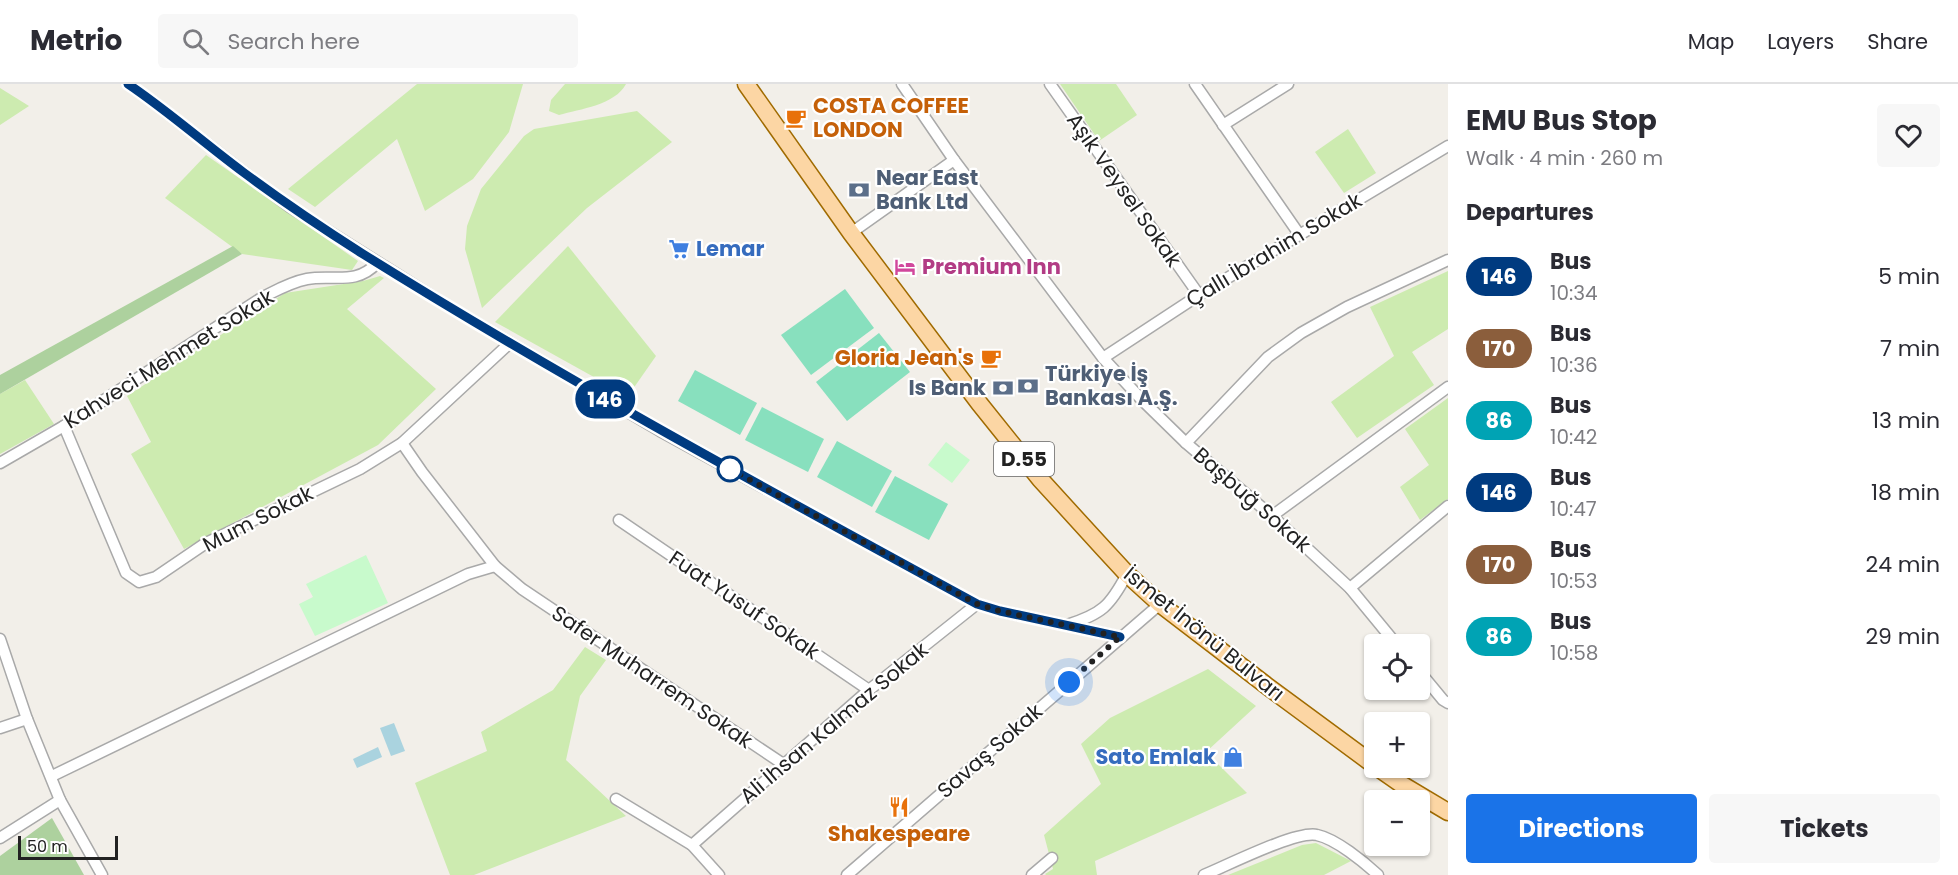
<!DOCTYPE html>
<meta charset="utf-8">
<style>
body{margin:0;font-family:Poppins,sans-serif;background:#f7f7f7;color:#2b2b33;height:100vh;display:flex;flex-direction:column;font-size:22px;white-space:nowrap}
*{box-sizing:border-box;margin:0}
p{font-size:20px;color:#7c7c81}
.icon{flex:none;width:33px;height:33px;fill:none;stroke:currentColor;stroke-width:2;stroke-linecap:round;stroke-linejoin:round}
.map{position:relative;flex:1;overflow:hidden}
.details{display:flex;flex-direction:column;background:#fff;width:510px}
.details>*{flex:none}
.badge{padding:0 12px;border-radius:20px;font-size:21px;line-height:39px}
.buttons{position:absolute;left:1364px;top:550px;display:grid;gap:12px}
.buttons a{display:grid;place-items:center;width:66px;height:66px;border-radius:6px;background:#fff;box-shadow:0 2px 4px #0004;font-size:30px}
.scale{position:absolute;left:18px;bottom:15px;width:100px;box-sizing:border-box;padding-left:6px;border:3px solid #222;border-top:0;font-size:16px;line-height:21px;white-space:nowrap;color:#222;-webkit-text-stroke:4px #fff;paint-order:stroke}
.you{position:absolute;width:30px;height:30px;margin:-15px;border:4px solid #fff;border-radius:50%;background:#1a73e8;box-shadow:0 0 0 9px #1a73e833}
.map>.badge{position:absolute;translate:-50% -50%;box-shadow:0 0 0 3px #fff}
h2{padding:0 18px;font-size:22px;line-height:54px}
.round{display:grid;place-items:center;flex:none;width:63px;height:63px;border-radius:6px;background:#f7f7f7}
.summary{display:flex;align-items:center;justify-content:space-between;height:102px;padding:0 18px}
h1{font-size:28px;font-weight:700;line-height:45px}
.primary-button{display:flex;gap:12px;margin-top:auto;padding:12px 18px}
.primary-button a{flex:1;height:69px;border-radius:6px;background:#1a73e8;color:#fff;font-size:24px;font-weight:700;line-height:69px;text-align:center}
.primary-button a+a{background:#f7f7f7;color:#2b2b33}
ul{padding:0;list-style:none}
li{display:flex;align-items:center;gap:18px;height:72px;padding:0 18px}
li div{flex:1}
li b{display:block;font-size:22px}
li em{font-style:normal}
li .badge{min-width:66px;font-weight:700;text-align:center}
header{display:flex;align-items:center;gap:36px;box-sizing:border-box;height:84px;padding:0 30px;background:#fff;border-bottom:2px solid #e1e1e2}
header strong{font-size:28px}
nav{display:flex;gap:33px;margin-inline-start:auto;font-size:21px}
.search{width:420px;height:54px;background:#f7f7f7;display:flex;align-items:center;gap:15px;box-sizing:border-box;padding:0 21px;border-radius:6px;color:#7c7c81;font-size:22px}
main{display:flex;flex:1;min-height:0}
.map>svg:first-child{display:block}
</style>
<header>
<strong>Metrio</strong>
<div class="search"><svg class="icon" aria-label="search" viewBox="0 0 24 24"><circle cx="10" cy="10" r="6"/><path d="M15 15l6 6"/></svg>Search here</div>
<nav><a>Map</a><a>Layers</a><a>Share</a></nav>
</header>
<main>
<div class="map">
<svg width="1448" height="791" viewBox="0 0 1448 791">
<rect width="100%" height="100%" fill="#f2efe9"/>
<g fill="#cdebb0">
<polygon points="417,0 523,0 509,48 473,95 425,127 397,55 315,123 288,105"/>
<path d="M 565,0 L 626,0 C 615,21 580,25 559,31 L 549,27 L 551,16 Z"/>
<polygon points="1060,0 1116,0 1137,31 1099,57"/>
<polygon points="0,4 29,22 0,41"/>
<polygon points="637,27 672,58 587,124 482,224 465,165 467,142 481,105 524,52 534,45"/>
<polygon points="1348,45 1376,89 1344,109 1315,68"/>
<polygon points="206,71 358,177 352,186 242,170 165,114"/>
<polygon points="568,162 656,272 628,312 495,238"/>
<polygon points="1448,187 1448,245 1412,268 1434,301 1357,354 1331,318 1394,272 1370,223"/>
<polygon points="380,192 384,194 347,225 436,305 378,361 184,465 131,370 151,358 127,312 285,209 363,197"/>
<polygon points="25,296 54,340 0,370 0,310"/>
<polygon points="1448,314 1448,415 1420,436 1400,403 1429,381 1405,345"/>
<polygon points="585,563 606,576 580,612 566,676 626,732 474,791 450,791 415,699 487,667 481,648 553,606"/>
<polygon points="1208,585 1256,622 1206,668 1247,709 1095,777 1097,791 1046,791 1045,790 1053,785 1044,751 1101,700 1081,660 1110,634"/>
<polygon points="1316,759 1351,777 1324,791 1228,791 1302,761"/>
</g>
<g fill="#add19e">
<polygon points="233,162 242,170 0,310 0,291"/>
<polygon points="52,734 84,791 0,791 0,772"/>
</g>
<g fill="#c8facc">
<polygon points="946,358 970,376 952,399 928,381"/>
<polygon points="366,471 388,519 315,552 299,520 313,513 306,500"/>
</g>
<g fill="#88e0be">
<polygon points="845,205 874,244 811,291 781,251"/>
<polygon points="879,249 910,288 847,337 816,298"/>
<polygon points="695,286 757,319 740,351 678,317"/>
<polygon points="762,323 824,355 808,388 745,356"/>
<polygon points="837,357 892,387 872,423 817,393"/>
<polygon points="895,392 948,420 929,456 875,428"/>
</g>
<g fill="#aad3df">
<polygon points="394,639 405,667 391,672 380,644"/>
<polygon points="378,663 382,673 357,684 353,675"/>
</g>
<g fill="none" stroke-linecap="round" stroke-linejoin="round">
<g stroke="#a9a9a9" stroke-width="13">
<g id="street">
<polyline points="128,0 152,17 242,87 290,123 446,221 660,347 977,520 1000,527 1120,553"/>
<polyline points="902,0 954,76 1103,274 1142,316 1186,359 1272,432 1350,504 1397,561"/>
<polyline points="1050,0 1199,211"/>
<polyline points="1195,0 1299,150"/>
<polyline points="1223,41 1288,0"/>
<polyline points="851,149 954,76"/>
<polyline points="1103,274 1199,211 1448,62"/>
<polyline points="64,342 126,489 139,498 156,493 206,459 360,385 402,359 510,259"/>
<polyline points="402,359 422,388 495,482"/>
<polyline points="1186,359 1268,273 1301,249 1347,223 1448,176"/>
<path d="M 0,379 L 64,342 L 263,213 C 277,206 291,198 307,195 C 333,190 356,202 377,179"/>
<polyline points="1272,432 1448,303"/>
<polyline points="619,436 869,606"/>
<polyline points="1350,504 1448,422"/>
<path d="M 1067,541 C 1102,530 1110,522 1127,490"/>
<polyline points="0,555 27,635 60,716 102,791"/>
<polyline points="1419,587 1443,616 1448,619"/>
<polyline points="0,644 27,635"/>
<polyline points="52,692 468,490 495,482 522,505 783,680"/>
<polyline points="616,715 692,761 719,791"/>
<polyline points="0,754 60,716"/>
<polyline points="692,761 869,606 977,520"/>
<polyline points="847,791 1160,520"/>
<polyline points="1032,791 1052,774"/>
<path d="M 1204,791 C 1226,782 1297,746 1317,751 C 1336,755 1364,778 1378,791"/>
</g>
</g>
<g stroke="#a06b00" stroke-width="19">
<g id="primary">
<polyline points="746,0 851,149 979,319 1040,395 1103,464 1127,490 1160,520 1267,602 1374,681"/>
<polyline points="1378,684 1401,700 1448,728"/>
</g>
</g>
<use href="#street" stroke="#fff" stroke-width="10"/>
<use href="#primary" stroke="#fcd6a4" stroke-width="16"/>
</g>
<g fill="none" stroke-linecap="round" stroke-linejoin="round">
<g stroke="#fff" stroke-width="14">
<path id="line" d="M 128,0 C 168,27 204,59 243,88 C 282,117 322,144 363,170 C 563,295 770,407 977,520 L 1000,527 L 1120,553"/>
</g>
<use href="#line" stroke="#003b80" stroke-width="9"/>
<polyline stroke="#222" stroke-width="6" stroke-dasharray="0 10.8" points="730,385 721,380 977,520 1000,527 1120,553 1069,598"/>
</g>
<defs>
<g id="cafe-bare" transform="scale(1.62)"><path d="M-5.5-4.5H6V0H3Q3 3.5 0 3.5H-2.5Q-5.5 3.5-5.5 0ZM3-3.2v2h1.7v-2ZM-6 4.5H4V6H-6Z" fill="#e8710a" stroke="#fff" stroke-width="2.5" paint-order="stroke"/></g>
<g id="bank-bare" transform="scale(1.62)"><path d="M-6-4H6V4H-6ZM0-2.3a2.3 2.3 0 1 0 0 4.6a2.3 2.3 0 1 0 0-4.6Z" fill="#5c6f8a" stroke="#fff" stroke-width="2.5" paint-order="stroke"/></g>
<g id="supermarket-bare" transform="scale(1.62)"><path d="M-6-5.5h2.5l.6 2H6L4.5 2H-2.5L-4.4-4H-6ZM-1.5 3.2a1.3 1.3 0 1 0 .1 0ZM3 3.2a1.3 1.3 0 1 0 .1 0Z" fill="#3f7fe0" stroke="#fff" stroke-width="2.5" paint-order="stroke"/></g>
<g id="hotel-bare" transform="scale(1.62)"><path d="M-6-4.5h1.5V1H6V5H4.5V3h-9V5H-6ZM-4 0a1.8 1.8 0 1 1 3.6 0ZM.5 0V-2.5h3Q6-2.5 6 0Z" fill="#d1479c" stroke="#fff" stroke-width="2.5" paint-order="stroke"/></g>
<g id="shop-bare" transform="scale(1.62)"><path d="M-5-2.5h2.3a2.7 3.5 0 0 1 5.4 0H5L5.5 6h-11ZM-1.5-2.5h3a1.5 2.3 0 0 0-3 0Z" fill="#3f7fe0" stroke="#fff" stroke-width="2.5" paint-order="stroke"/></g>
<g id="restaurant-bare" transform="scale(1.62)"><path d="M-5-6h1v4h1v-4h1v4h1v-4h1v5L-1.5 .5V6h-2V.5L-5-1ZM5-6V6H3V1.5H1.5Q1.5-4 5-6Z" fill="#e8710a" stroke="#fff" stroke-width="2.5" paint-order="stroke"/></g>
</defs>
<g fill-rule="evenodd">
<use href="#cafe-bare" x="796" y="34"/>
<use href="#bank-bare" x="859" y="106"/>
<use href="#supermarket-bare" x="679" y="165"/>
<use href="#hotel-bare" x="905" y="183"/>
<use href="#cafe-bare" x="991" y="274"/>
<use href="#bank-bare" x="1028" y="302"/>
<use href="#bank-bare" x="1003" y="304"/>
<use href="#shop-bare" x="1233" y="673"/>
<use href="#restaurant-bare" x="899" y="723"/>
</g>
<circle fill="#fff" stroke="#003b80" stroke-width="3" cx="730" cy="385" r="12"/>
<g text-anchor="middle" stroke-width="4.5" stroke-linejoin="round" paint-order="stroke">
<rect fill="#fff" stroke="#646464" stroke-width="1.5" x="994" y="358" width="60" height="34" rx="4.5"/>
<g font-size="20" font-weight="bold" fill="#222">
<text x="1024" y="382">D.55</text>
</g>
<g font-size="21" font-weight="bold" fill="#c56008" stroke="#fff" text-anchor="start">
<text x="813" y="29">COSTA COFFEE<tspan x="813" dy="24">LONDON</tspan></text>
<text x="974" y="281" text-anchor="end">Gloria Jean's</text>
<text x="899" y="757" text-anchor="middle">Shakespeare</text>
</g>
<g font-size="21" font-weight="bold" fill="#4e5e75" stroke="#fff" text-anchor="start">
<text x="876" y="101">Near East<tspan x="876" dy="24">Bank Ltd</tspan></text>
<text x="1045" y="297">Türkiye İş<tspan x="1045" dy="24">Bankası A.Ş.</tspan></text>
<text x="986" y="311" text-anchor="end">Is Bank</text>
</g>
<g font-size="21" fill="#222" stroke="#fff">
<text transform="translate(1124 106) rotate(55)" y="7">Aşık Veysel Sokak</text>
<text transform="translate(1274 166) rotate(-31)" y="7">Çallı İbrahim Sokak</text>
<text transform="translate(169 275) rotate(-32)" y="7">Kahveci Mehmet Sokak</text>
<text transform="translate(1252 416) rotate(41)" y="7">Başbuğ Sokak</text>
<text transform="translate(258 435) rotate(-27)" y="7">Mum Sokak</text>
<text transform="translate(744 521) rotate(34)" y="7">Fuat Yusuf Sokak</text>
<text transform="translate(1204 550) rotate(39)" y="7">İsmet İnönü Bulvarı</text>
<text transform="translate(652 593) rotate(34)" y="7">Safer Muharrem Sokak</text>
<text transform="translate(834 639) rotate(-40)" y="7">Ali İhsan Kalmaz Sokak</text>
<text transform="translate(990 667) rotate(-41)" y="7">Savaş Sokak</text>
</g>
<g font-size="21" font-weight="bold" fill="#366cbe" stroke="#fff" text-anchor="start">
<text x="696" y="172">Lemar</text>
<text x="1216" y="680" text-anchor="end">Sato Emlak</text>
</g>
<g font-size="21" font-weight="bold" fill="#b23c85" stroke="#fff" text-anchor="start">
<text x="922" y="190">Premium Inn</text>
</g>
</g>
</svg>
<div class="buttons">
<a><svg class="icon" aria-label="locate" viewBox="0 0 24 24"><circle cx="12" cy="12" r="6"/><path d="M12 2v4M12 18v4M2 12h4M18 12h4"/></svg></a>
<a>+</a>
<a>−</a>
</div>
<div class="scale">50 m</div>
<div class="you" style="left:1069px;top:598px"></div>
<b class="badge" style="left:605px;top:315px;background:#003b80;color:#fff">146</b>
</div>
<section class="details">
<div class="summary"><div><h1>EMU Bus Stop</h1><p>Walk · 4 min · 260 m</p></div><a class="round"><svg class="icon" aria-label="heart" viewBox="0 0 24 24"><path d="M12 20l-8-8c-3-5 5-10 8-4 3-6 11-1 8 4z"/></svg></a></div>
<h2>Departures</h2>
<ul>
<li><span class="badge" style="background:#003b80;color:#fff">146</span><div><b>Bus</b><p>10:34</p></div><em>5 min</em></li>
<li><span class="badge" style="background:#8b5e3c;color:#fff">170</span><div><b>Bus</b><p>10:36</p></div><em>7 min</em></li>
<li><span class="badge" style="background:#00a3b4;color:#fff">86</span><div><b>Bus</b><p>10:42</p></div><em>13 min</em></li>
<li><span class="badge" style="background:#003b80;color:#fff">146</span><div><b>Bus</b><p>10:47</p></div><em>18 min</em></li>
<li><span class="badge" style="background:#8b5e3c;color:#fff">170</span><div><b>Bus</b><p>10:53</p></div><em>24 min</em></li>
<li><span class="badge" style="background:#00a3b4;color:#fff">86</span><div><b>Bus</b><p>10:58</p></div><em>29 min</em></li>
</ul>
<div class="primary-button"><a>Directions</a><a>Tickets</a></div>
</section>
</main>
